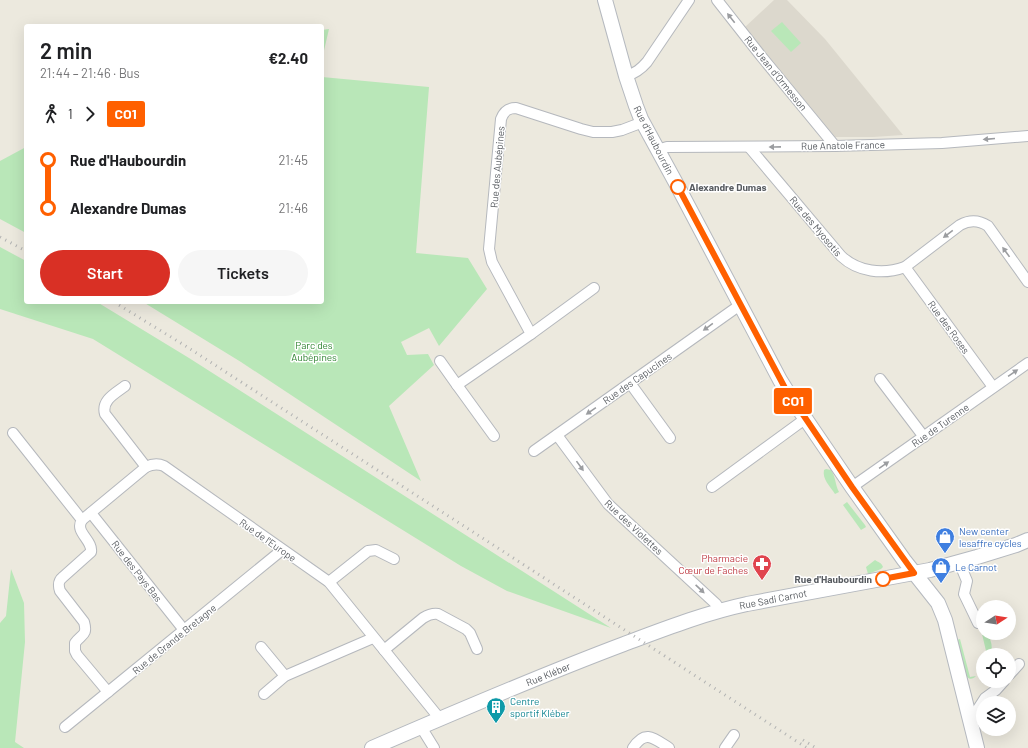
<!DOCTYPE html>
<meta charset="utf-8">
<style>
body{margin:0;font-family:Barlow,sans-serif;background:#f6f6f6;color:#202124;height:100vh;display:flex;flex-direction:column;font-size:15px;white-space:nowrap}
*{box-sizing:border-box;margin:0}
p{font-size:13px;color:#757577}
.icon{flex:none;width:22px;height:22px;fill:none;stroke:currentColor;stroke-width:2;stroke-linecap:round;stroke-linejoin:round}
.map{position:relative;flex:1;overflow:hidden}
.details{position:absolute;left:24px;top:24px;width:300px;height:280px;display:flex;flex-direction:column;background:#fff;border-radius:4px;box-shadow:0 4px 16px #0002}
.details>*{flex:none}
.badge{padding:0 8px;border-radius:3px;font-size:14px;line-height:26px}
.needle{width:26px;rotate:78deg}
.controls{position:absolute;left:976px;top:600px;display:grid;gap:8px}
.controls a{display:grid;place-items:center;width:40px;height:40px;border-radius:50%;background:#fff;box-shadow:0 4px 16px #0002;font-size:20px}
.map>.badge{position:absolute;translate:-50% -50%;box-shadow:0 0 0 2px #fff}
.legs{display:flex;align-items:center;gap:6px;height:44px;padding:0 16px;font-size:13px}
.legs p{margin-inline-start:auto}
.headline{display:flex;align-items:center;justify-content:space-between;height:68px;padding:0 16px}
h1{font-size:22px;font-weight:600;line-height:30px}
.button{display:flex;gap:8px;margin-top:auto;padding:8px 16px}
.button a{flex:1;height:46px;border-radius:24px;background:#d93025;color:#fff;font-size:16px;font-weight:600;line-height:46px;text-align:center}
.button a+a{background:#f6f6f6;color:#202124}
ul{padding:0 16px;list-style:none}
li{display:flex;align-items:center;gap:14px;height:48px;font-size:15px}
li i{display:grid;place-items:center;width:6px;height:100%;margin:0 5px;background:currentColor}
li i::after{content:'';width:10px;height:10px;margin:-5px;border:3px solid;border-radius:50%;background:#fff}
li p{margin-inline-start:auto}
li:first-child i{background:linear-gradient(#0000 50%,currentColor 0)}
li:last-child i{background:linear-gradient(currentColor 50%,#0000 0)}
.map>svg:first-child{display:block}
</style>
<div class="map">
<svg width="1028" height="748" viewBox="0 0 1028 748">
<rect width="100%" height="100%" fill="#ece9de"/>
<polygon fill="#dcd8cd" points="774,0 787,0 825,39 903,135 873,137 835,137 744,28"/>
<g fill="#b9e7b8">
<polygon points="782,22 801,43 791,52 771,31"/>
<polygon points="329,29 322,59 322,30"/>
<polygon points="322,77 429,87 416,253 468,258 487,289 439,346 429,328 401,342 407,355 428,354 434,365 389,406 421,481 241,362 143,302 322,302"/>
<polygon points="26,147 26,233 0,219 0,161"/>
<polygon points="0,247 26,261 26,302 97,302 189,358 611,628 507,591 461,566 93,339 0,309"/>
<path d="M 826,469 L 831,470 C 836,477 835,485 839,492 L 835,494 C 830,486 822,479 824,470 Z"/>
<polygon points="847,502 865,525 866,527 861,530 843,505"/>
<path d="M 875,560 C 878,562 882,563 883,567 L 881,569 L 868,574 L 866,567 Z"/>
<polygon points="11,569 24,603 25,642 15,742 24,748 0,748 0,623 6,616"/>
<path d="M 987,633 L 989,633 L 992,638 L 990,639 C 992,645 993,650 989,655 L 987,655 L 982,634 Z"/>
<path d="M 960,639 L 970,677 L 976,676 C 973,679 970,680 967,677 L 957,640 Z"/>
</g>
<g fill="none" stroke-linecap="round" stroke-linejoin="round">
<g stroke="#b5b8bd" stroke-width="12">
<g id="street">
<polyline points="717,0 761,56 835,146"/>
<path d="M 626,76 C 636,73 641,69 647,62 L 689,0"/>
<path d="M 749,147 L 841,256 C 858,272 883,275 905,267 L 960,225 C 969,220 979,220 988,226 L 1028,282"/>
<polyline points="657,150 667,147 835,146 942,143 1028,136"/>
<polyline points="905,267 993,387"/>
<polyline points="531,334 594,288"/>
<polyline points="440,361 457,385"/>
<polyline points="880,379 924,437"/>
<polyline points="630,383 670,438"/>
<path d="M 125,386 C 116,393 101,400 105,414 L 146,467 C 152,464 157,463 164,466 L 329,582 L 440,719"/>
<polyline points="13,433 82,520"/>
<polyline points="557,435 608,504 716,604 721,611"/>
<path d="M 494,436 L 457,385 L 531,334 L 492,262 L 489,249 L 501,119 C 504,111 508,108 516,108 L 581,129 L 593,132 L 612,132 L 622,130 L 643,122"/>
<polyline points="534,451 740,305"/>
<polyline points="712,487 805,419"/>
<polyline points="852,487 1028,363"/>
<polyline points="91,513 184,630"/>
<polyline points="959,562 967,581 964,594 978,623"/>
<polyline points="329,582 368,551 376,550 394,559"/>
<polyline points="261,647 285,676"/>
<path d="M 384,650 L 423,618 C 428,615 432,613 438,614 L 466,629 L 470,633 L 477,649"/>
<polyline points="1009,675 1019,664"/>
<path d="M 108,692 L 77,655 L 75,651 L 75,643 C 81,634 88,636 84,622 L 60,591 C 58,585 58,581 63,577 L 91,552 C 93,540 74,532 82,520 L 146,467"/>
<polyline points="264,694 285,676 373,638"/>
<polyline points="970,717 974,715 985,698 996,690 1004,681"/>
<polyline points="65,727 282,550"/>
<polyline points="421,727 434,748"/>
<path d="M 633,748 C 645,729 654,738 669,748"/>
<polyline points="725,748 734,735"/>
</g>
</g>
<g stroke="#b5b9bf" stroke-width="16">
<g id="secondary">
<polyline points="605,0 626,76 636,106 641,119 677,185 780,380 790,396 852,487 904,560 938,603 945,620 977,748"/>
<path d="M 372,748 C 455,712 539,676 624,644 C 664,629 705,613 747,604 L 930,570 L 977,557 L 1016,545 L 1028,540"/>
</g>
</g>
<use href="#street" stroke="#fff" stroke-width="10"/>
<use href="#secondary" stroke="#fff" stroke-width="14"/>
<g stroke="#b1b2b2" stroke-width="3" stroke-dasharray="1 5" stroke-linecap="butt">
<polyline points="0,237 26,251"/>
<polyline points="114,302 184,345 807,748"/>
<polyline points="803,740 816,748"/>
</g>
</g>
<defs><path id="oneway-solid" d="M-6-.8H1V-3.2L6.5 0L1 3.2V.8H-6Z"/></defs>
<g fill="#9b9da0">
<use href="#oneway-solid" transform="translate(731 18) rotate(-128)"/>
<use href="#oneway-solid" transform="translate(989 139) rotate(175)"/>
<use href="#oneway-solid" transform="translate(775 147) rotate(179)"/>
<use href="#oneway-solid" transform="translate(948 234) rotate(143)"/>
<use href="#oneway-solid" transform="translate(1006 252) rotate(-126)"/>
<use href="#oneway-solid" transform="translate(708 327) rotate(144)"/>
<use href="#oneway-solid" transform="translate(1013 373) rotate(-35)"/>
<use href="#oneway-solid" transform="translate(591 411) rotate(145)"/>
<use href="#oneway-solid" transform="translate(884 465) rotate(-35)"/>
<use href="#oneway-solid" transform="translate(580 466) rotate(54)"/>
<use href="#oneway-solid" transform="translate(700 589) rotate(43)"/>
</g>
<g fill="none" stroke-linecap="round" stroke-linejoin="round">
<g stroke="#fff" stroke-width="9">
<polyline id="line-1" points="678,187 785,388 852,487 914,573 883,579"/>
</g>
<use href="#line-1" stroke="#ff6000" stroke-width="6"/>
</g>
<defs>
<g id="shop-pin" transform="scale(1)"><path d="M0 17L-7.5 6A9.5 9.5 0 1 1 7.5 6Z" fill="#3f7fe0" stroke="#fff"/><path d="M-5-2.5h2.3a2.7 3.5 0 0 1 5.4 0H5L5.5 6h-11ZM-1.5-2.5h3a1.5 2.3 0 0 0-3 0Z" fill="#fff"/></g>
<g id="pharmacy-pin" transform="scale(1)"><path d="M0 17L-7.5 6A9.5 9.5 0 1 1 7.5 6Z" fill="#e0444e" stroke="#fff"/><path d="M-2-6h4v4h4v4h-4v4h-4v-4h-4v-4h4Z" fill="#fff"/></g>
<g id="building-pin" transform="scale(1)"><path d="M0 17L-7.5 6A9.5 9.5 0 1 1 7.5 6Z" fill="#0f9aa8" stroke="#fff"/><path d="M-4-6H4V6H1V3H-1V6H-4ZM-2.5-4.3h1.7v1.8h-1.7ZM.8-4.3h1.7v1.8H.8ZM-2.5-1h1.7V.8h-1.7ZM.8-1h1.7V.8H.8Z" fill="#fff"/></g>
</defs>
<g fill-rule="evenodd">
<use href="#shop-pin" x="945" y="537"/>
<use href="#pharmacy-pin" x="762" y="564"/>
<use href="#shop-pin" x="941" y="567"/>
<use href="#building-pin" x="496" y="707"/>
</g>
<g fill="#fff" stroke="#ff6000" stroke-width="2">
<circle cx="678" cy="187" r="7"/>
<circle cx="883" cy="579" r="7"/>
</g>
<g text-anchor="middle" stroke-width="3" stroke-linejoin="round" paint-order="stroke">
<g font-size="10" fill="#585c61" stroke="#fff">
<text transform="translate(776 73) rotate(51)" y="4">Rue Jean d'Ormesson</text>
<text transform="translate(654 140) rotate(63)" y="4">Rue d'Haubourdin</text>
<text transform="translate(843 145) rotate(-1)" y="4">Rue Anatole France</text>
<text transform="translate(497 167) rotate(-85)" y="4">Rue des Aubépines</text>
<text transform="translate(816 226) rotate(50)" y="4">Rue des Myosotis</text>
<text transform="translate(949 327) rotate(54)" y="4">Rue des Roses</text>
<text transform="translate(637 378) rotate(-35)" y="4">Rue des Capucines</text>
<text transform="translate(940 425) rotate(-35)" y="4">Rue de Turenne</text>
<text transform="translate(634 527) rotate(43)" y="4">Rue des Violettes</text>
<text transform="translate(268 540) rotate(35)" y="4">Rue de l'Europe</text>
<text transform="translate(137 571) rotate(52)" y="4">Rue des Pays Bas</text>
<text transform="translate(773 599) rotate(-11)" y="4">Rue Sadi Carnot</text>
<text transform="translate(174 639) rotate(-39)" y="4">Rue de Grande Bretagne</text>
<text transform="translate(548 674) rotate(-22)" y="4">Rue Kléber</text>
</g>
<g font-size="10" font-weight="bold" fill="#585c61" stroke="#fff" text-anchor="start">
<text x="689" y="191">Alexandre Dumas</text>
<text x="872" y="583" text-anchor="end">Rue d'Haubourdin</text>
</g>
<g font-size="10" fill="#2e8330" stroke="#fff">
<text x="314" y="349">Parc des<tspan x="314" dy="12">Aubépines</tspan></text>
</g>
<g font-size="10" fill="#366cbe" stroke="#fff" text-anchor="start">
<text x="959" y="535">New center<tspan x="959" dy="12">lesaffre cycles</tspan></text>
<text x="955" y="571">Le Carnot</text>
</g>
<g font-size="10" fill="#be3a42" stroke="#fff" text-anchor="end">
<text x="748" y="562">Pharmacie<tspan x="748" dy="12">Cœur de Faches</tspan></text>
</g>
<g font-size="10" fill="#0d838f" stroke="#fff" text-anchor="start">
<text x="510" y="705">Centre<tspan x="510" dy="12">sportif Kléber</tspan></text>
</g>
</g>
</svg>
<div class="controls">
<a><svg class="needle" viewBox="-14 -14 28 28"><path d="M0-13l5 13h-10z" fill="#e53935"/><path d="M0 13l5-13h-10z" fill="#757577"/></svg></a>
<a><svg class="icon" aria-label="locate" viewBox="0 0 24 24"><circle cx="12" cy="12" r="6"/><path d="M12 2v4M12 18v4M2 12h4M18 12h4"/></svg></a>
<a><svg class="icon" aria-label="layers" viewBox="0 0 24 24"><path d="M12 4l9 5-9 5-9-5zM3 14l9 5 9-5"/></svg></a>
</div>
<b class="badge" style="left:793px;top:401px;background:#ff6000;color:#fff">CO1</b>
<section class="details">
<div class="headline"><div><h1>2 min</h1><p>21:44 – 21:46 · Bus</p></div><b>€2.40</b></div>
<div class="legs"><svg class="icon" aria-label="walk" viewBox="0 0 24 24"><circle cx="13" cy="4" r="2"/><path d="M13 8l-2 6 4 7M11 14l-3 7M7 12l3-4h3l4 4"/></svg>1<svg class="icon" aria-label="forward" viewBox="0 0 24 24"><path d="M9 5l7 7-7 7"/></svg><b class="badge" style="background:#ff6000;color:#fff">CO1</b></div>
<ul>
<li><i style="color:#ff6000"></i><b>Rue d'Haubourdin</b><p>21:45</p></li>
<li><i style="color:#ff6000"></i><b>Alexandre Dumas</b><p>21:46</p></li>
</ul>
<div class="button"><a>Start</a><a>Tickets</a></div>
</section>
</div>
